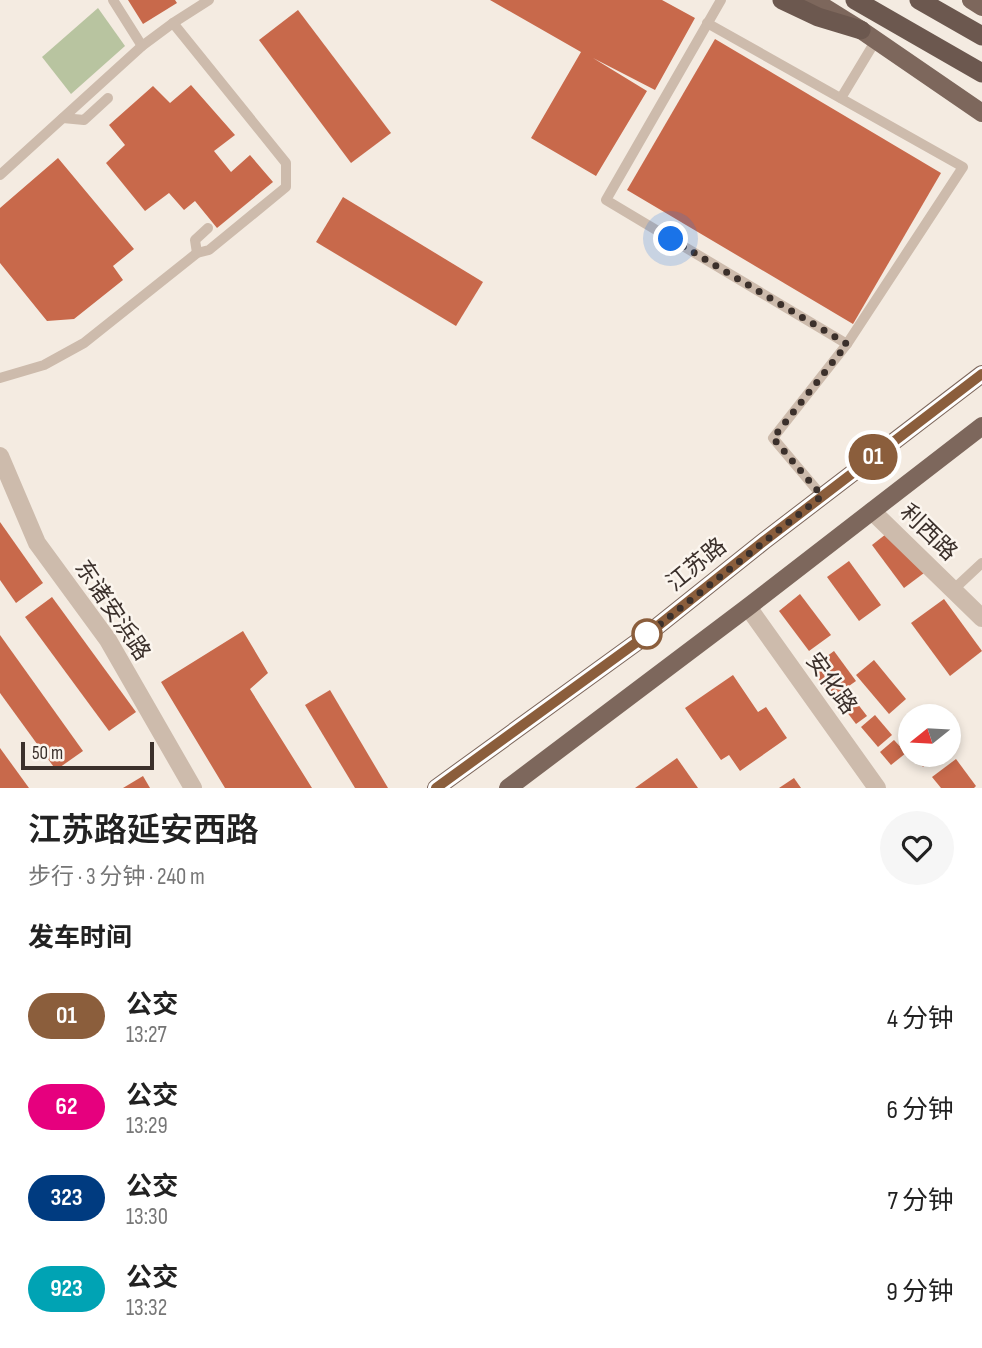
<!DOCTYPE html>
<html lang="zh">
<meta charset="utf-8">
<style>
body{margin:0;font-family:"Sofia Sans Condensed","Noto Sans SC",sans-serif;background:#f6f6f6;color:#222;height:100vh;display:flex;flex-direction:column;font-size:26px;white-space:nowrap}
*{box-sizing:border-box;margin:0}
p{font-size:23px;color:#767676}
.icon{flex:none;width:38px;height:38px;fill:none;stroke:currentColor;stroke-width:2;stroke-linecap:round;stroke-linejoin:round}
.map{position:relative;height:788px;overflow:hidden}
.details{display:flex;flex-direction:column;background:#fff;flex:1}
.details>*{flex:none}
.badge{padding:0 14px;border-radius:23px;font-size:24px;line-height:46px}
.needle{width:46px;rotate:252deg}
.tools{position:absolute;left:898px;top:704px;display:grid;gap:14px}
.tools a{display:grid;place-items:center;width:63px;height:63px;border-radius:50%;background:#fff;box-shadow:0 4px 10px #0003;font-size:35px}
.scale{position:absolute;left:21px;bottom:18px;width:133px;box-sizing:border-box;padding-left:7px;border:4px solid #3b302b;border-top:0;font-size:19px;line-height:24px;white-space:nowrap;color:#3b302b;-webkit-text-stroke:5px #fbf5ee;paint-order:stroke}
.you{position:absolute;width:35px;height:35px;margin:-18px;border:5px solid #fff;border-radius:50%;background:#1a73e8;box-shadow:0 0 0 10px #1a73e833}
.map>.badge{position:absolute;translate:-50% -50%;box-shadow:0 0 0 4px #fff}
h2{padding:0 28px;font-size:26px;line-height:63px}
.round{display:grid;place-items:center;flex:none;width:74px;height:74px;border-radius:37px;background:#f6f6f6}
.overview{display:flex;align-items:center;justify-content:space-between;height:119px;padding:0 28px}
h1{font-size:33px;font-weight:600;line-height:52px}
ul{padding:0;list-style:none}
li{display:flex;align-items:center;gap:21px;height:91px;padding:0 28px}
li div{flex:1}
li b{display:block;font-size:26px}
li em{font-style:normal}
li .badge{min-width:77px;font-weight:700;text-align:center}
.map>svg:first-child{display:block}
</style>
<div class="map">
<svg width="982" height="788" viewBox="0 0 982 788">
<rect width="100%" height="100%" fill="#f4ebe1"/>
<polygon fill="#b8c4a0" points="98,8 125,46 71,94 42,57"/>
<g fill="#c8694b">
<polygon points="128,0 175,0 177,3 143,24"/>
<polygon points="490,0 662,0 695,18 655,90 593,58 647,91 596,176 531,138 581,52"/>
<polygon points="298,10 391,133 351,163 259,40"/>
<polygon points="715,39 941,173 853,324 627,190"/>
<polygon points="191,85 235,135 214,151 231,172 250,155 273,182 217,228 195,201 184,210 169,193 145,211 106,163 125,145 109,125 153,86 170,103"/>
<polygon points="58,158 134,249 113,266 123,280 74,319 47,321 0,263 0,208"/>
<polygon points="343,197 483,282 456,326 316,242"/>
<polygon points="0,522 43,583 16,603 0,580"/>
<polygon points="895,527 928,570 904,588 872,545"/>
<polygon points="849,561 881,605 859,621 827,577"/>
<polygon points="800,594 831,635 809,651 779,611"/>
<polygon points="52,597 136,712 109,731 25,617"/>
<polygon points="944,599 982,651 950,676 911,623"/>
<polygon points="243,631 268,673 250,689 312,788 225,788 161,682"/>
<polygon points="0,635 83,751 56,770 0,693"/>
<polygon points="834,651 856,681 832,698 811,668"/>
<polygon points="874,660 906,699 889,714 856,675"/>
<polygon points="733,675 758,712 766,707 787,738 740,771 729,755 721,760 685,708"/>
<polygon points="330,690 388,788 355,788 305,705"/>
<polygon points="850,694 867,716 856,724 840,703"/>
<polygon points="875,715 892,735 878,747 861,727"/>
<polygon points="894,740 906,753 891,765 880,752"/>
<polygon points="0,748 29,788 0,788"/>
<polygon points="914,754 939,754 923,767"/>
<polygon points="677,758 698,788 635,788"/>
<polygon points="956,759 976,786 974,788 941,788 932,777"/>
<polygon points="143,776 150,788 123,788"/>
<polygon points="794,778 801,788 779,788"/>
</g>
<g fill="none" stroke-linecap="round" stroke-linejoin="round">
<g stroke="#cdbbac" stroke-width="10">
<polyline points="113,0 142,46"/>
<polyline points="721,0 606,200 847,344 773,438 822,496"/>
<polyline points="173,23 209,0"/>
<polyline points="707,23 963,167 847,344"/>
<polyline points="841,98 876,40"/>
<polyline points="63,118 84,120 108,98"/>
<polyline points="0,175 142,46 173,23 286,163 286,187 209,250 197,253 84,343 44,365 0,378"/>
<polyline points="197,253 195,240 208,228"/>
<polyline points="953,590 982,563"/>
</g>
<g stroke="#cdbbac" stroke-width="18">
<polyline points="0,456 37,543 108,640 193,788"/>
<polyline points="872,511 982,618"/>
<polyline points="748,607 877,788"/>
</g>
<g stroke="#7d675c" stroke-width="18">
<polyline points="813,0 861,30 982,113"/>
<polyline points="971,0 982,7"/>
<polyline points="436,788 644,637 764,541 982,374"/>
<polyline points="508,788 748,607 982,426"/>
</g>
<g stroke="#6c584f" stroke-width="19">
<polyline points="782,0 818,17 861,30"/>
<polyline points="855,0 982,73"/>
<polyline points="919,0 982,36"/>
</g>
</g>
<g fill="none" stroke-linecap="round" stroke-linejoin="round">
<g stroke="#fff" stroke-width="16">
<polyline id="line" points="436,788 644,637 764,541 982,374"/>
</g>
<use href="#line" stroke="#8b5e3c" stroke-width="10"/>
<polyline stroke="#3b302b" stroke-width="7" stroke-dasharray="0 12.6" points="647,634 644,637 822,496 773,438 847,344 671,239"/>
</g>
<circle fill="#fff" stroke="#8b5e3c" stroke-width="3.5" cx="647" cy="634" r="14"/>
<g text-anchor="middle" stroke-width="5" stroke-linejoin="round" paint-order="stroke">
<g font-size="23" fill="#3b302b" stroke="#fbf5ee">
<text transform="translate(929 532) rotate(44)" y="8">利西路</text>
<text transform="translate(696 564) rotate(-39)" y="8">江苏路</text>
<text transform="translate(113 610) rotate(56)" y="8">东诸安浜路</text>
<text transform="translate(832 683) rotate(54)" y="8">安化路</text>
</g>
</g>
</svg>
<div class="tools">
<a><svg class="needle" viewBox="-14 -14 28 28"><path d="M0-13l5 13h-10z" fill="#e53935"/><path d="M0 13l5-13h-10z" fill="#767676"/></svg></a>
</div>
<div class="scale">50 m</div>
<div class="you" style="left:671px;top:239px"></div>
<b class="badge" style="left:873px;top:457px;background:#8b5e3c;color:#fff">01</b>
</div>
<section class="details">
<div class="overview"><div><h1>江苏路延安西路</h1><p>步行 · 3 分钟 · 240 m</p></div><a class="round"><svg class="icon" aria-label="heart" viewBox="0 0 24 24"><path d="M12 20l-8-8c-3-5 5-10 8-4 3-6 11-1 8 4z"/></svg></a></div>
<h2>发车时间</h2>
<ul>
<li><span class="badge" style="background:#8b5e3c;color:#fff">01</span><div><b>公交</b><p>13:27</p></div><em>4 分钟</em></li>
<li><span class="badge" style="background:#e6007e;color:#fff">62</span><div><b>公交</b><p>13:29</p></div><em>6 分钟</em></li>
<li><span class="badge" style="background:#003b80;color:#fff">323</span><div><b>公交</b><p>13:30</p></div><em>7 分钟</em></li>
<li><span class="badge" style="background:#00a3b4;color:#fff">923</span><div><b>公交</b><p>13:32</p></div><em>9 分钟</em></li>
</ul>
</section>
